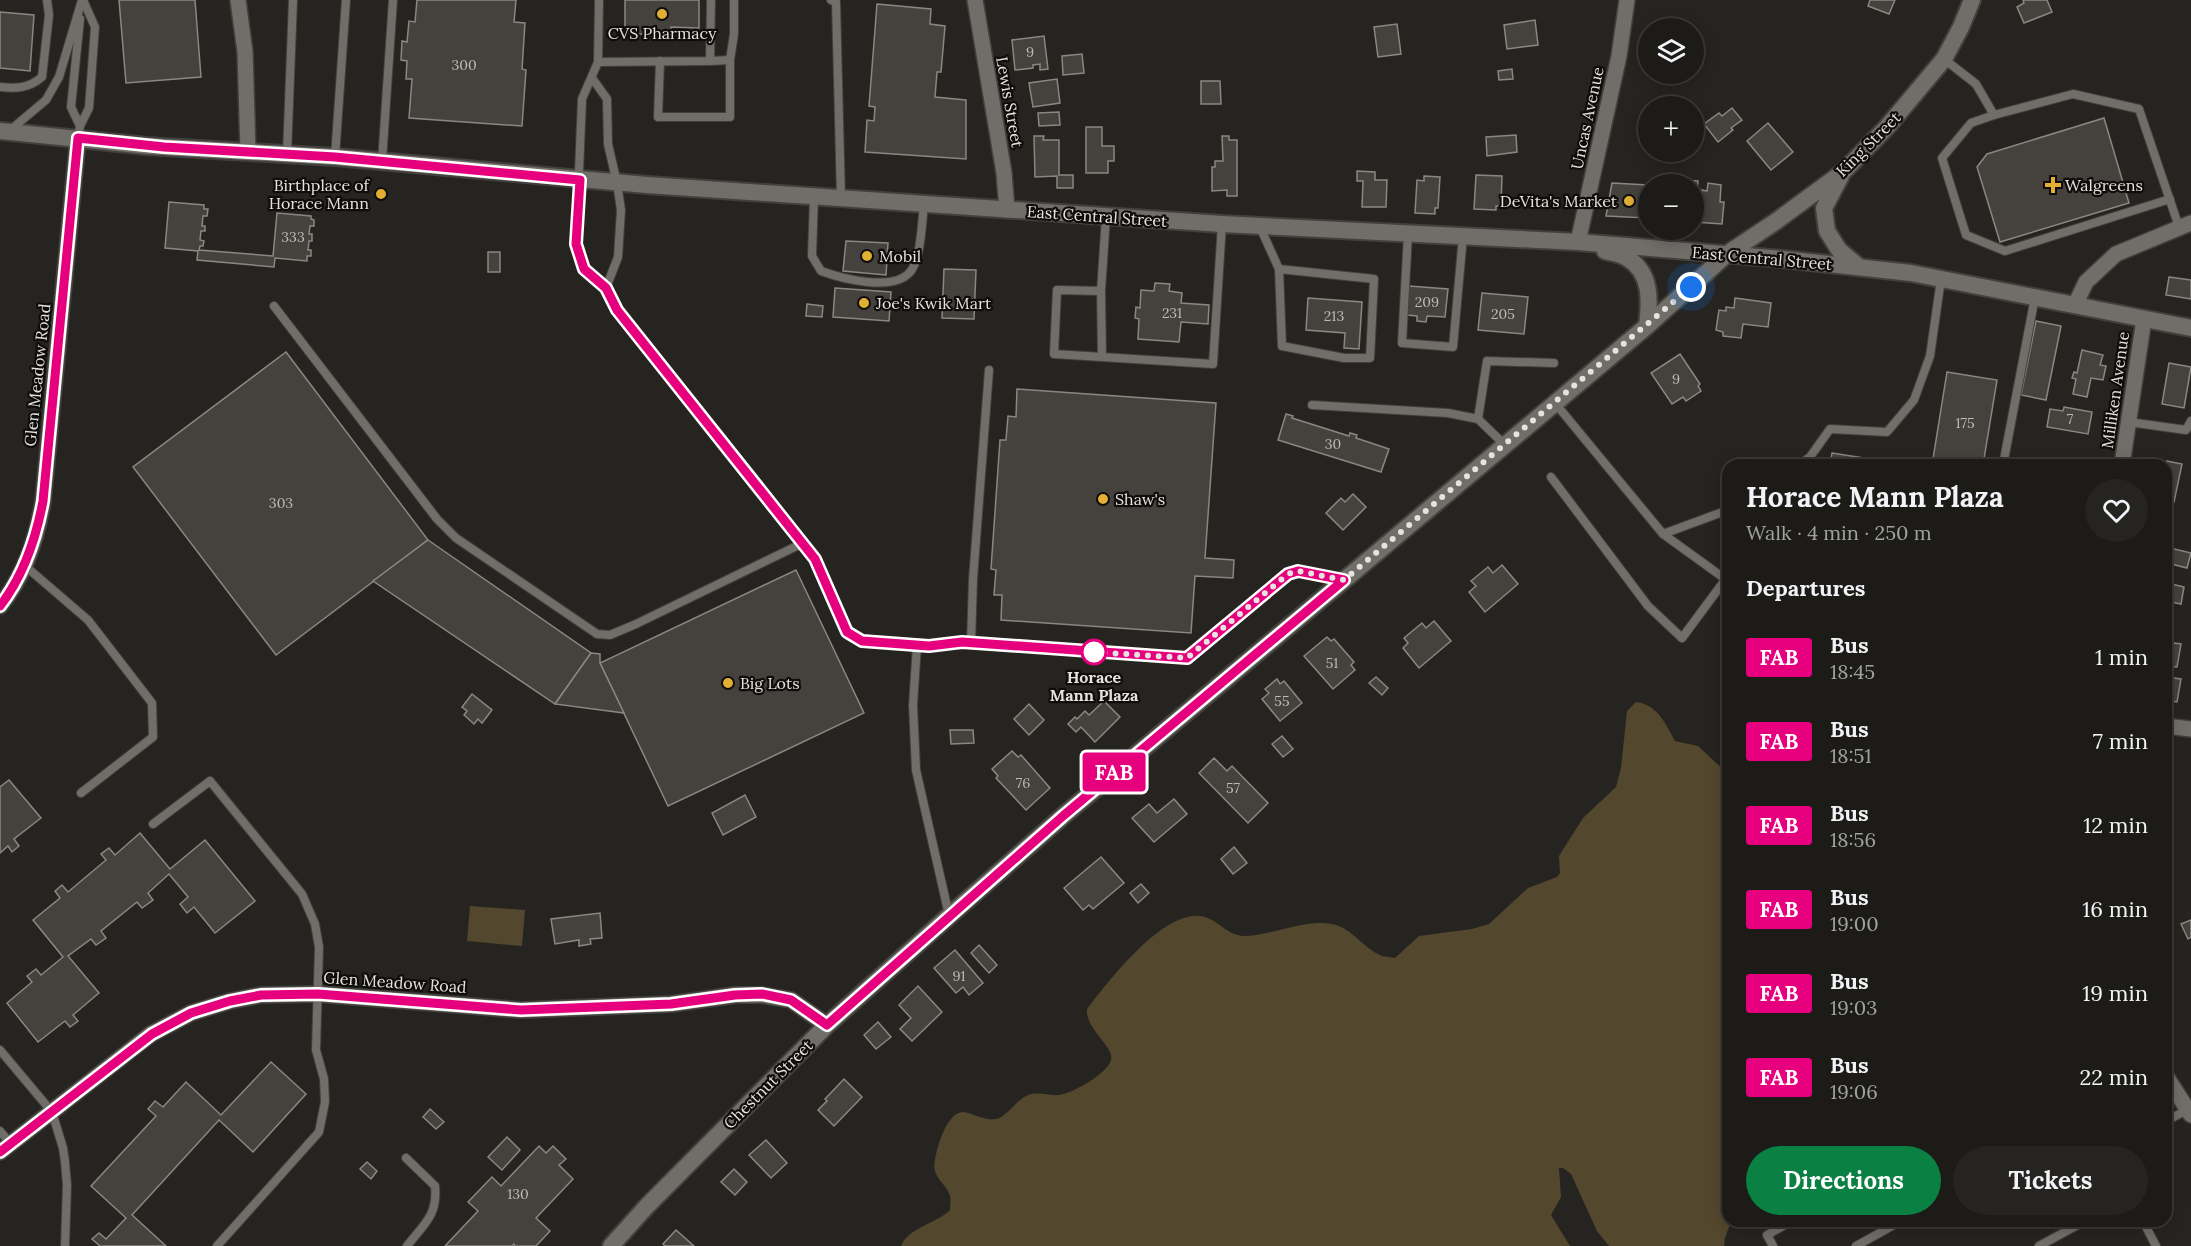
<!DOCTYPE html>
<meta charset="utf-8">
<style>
body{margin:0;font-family:Lora,serif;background:#252421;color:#f1f3f6;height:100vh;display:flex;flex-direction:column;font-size:22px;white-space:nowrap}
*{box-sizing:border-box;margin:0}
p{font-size:20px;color:#a0a1a2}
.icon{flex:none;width:33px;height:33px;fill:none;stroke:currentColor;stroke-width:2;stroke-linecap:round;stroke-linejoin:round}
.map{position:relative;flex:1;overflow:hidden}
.side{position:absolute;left:1722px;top:459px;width:450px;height:768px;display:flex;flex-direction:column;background:#1c1b18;border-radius:18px;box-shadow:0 3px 15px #0003,0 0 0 2px #3a3937}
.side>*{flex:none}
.badge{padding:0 12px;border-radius:4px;font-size:21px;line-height:39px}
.tools{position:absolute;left:1638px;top:18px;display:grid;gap:12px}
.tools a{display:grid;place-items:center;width:66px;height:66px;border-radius:50%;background:#1c1b18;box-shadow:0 3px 15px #0003,0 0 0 2px #3a3937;font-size:30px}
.you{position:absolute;width:30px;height:30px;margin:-15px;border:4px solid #fff;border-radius:50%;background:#1a73e8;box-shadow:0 0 0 9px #1a73e833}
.map>.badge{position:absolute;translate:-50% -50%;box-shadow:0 0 0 3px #fff}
h2{padding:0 24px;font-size:22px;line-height:54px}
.round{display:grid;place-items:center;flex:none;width:63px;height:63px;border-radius:32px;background:#252421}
.headline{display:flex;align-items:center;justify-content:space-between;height:102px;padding:0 24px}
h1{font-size:28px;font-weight:700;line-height:45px}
.button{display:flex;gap:12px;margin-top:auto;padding:12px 24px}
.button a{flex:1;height:69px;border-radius:36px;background:#0b8043;color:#fff;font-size:24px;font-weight:700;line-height:69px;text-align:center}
.button a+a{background:#252421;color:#f1f3f6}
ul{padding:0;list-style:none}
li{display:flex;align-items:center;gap:18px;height:84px;padding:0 24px}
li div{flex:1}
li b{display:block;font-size:22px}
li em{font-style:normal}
li .badge{min-width:66px;font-weight:700;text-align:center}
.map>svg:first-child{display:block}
</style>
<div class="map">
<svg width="2191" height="1246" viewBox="0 0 2191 1246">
<rect width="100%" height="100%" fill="#262420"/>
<g fill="#53472e">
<path d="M 1636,702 C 1658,705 1665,723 1675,741 L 1698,746 L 1728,774 L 1728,1221 L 1731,1221 L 1725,1238 L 1724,1246 L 1609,1246 L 1597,1231 L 1571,1174 L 1563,1168 L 1559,1168 L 1561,1197 L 1551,1215 L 1570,1246 L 901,1246 C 909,1227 936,1224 950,1210 C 950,1206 951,1200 950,1196 C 947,1183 931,1179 935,1160 C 937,1147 947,1112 963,1112 C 974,1113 987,1123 999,1118 C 1009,1113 1017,1100 1028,1095 C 1038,1091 1049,1096 1059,1095 C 1073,1093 1107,1074 1111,1060 C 1115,1047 1085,1029 1087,1009 C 1109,981 1161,912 1200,916 C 1218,918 1227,937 1246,936 C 1273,935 1304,919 1332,924 C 1352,928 1363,948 1382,956 C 1386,957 1391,957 1395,958 L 1419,936 L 1472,929 L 1489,924 L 1528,888 L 1557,877 L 1560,873 L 1559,856 L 1583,818 L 1616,787 L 1621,768 L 1627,711 Z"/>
<polygon points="470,906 525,910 522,946 467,941"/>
</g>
<g fill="#45423e" stroke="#8a8782" stroke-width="1.5">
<polygon points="119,0 195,0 201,77 126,83"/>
<polygon points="417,0 516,0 514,22 525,23 522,69 526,70 522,126 409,118 412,79 406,79 407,61 401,60 402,41 407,42 409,21 415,22"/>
<polygon points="625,0 699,0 699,28 671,27 671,34 625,34"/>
<polygon points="1870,0 1895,0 1889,14 1868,6"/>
<polygon points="2023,0 2047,0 2052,12 2024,23 2017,7 2024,3"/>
<polygon points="877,4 931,9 930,24 945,26 941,72 937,72 935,97 966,100 966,159 865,152 867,120 874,121 875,107 869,106"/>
<polygon points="0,12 34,15 30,71 0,68"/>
<polygon points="1535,20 1538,45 1507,49 1504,25"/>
<polygon points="1397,24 1401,54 1378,57 1374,27"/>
<polygon points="1044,36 1048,69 1040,70 1040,64 1033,65 1033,68 1015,70 1012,40"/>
<polygon points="1082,54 1084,73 1063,75 1062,56"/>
<polygon points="1512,69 1513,79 1499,80 1498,71"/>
<polygon points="1057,79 1060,103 1033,107 1029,83"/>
<polygon points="1201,81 1220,81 1221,104 1201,104"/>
<polygon points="1732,108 1742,120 1731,128 1733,130 1718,142 1704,124 1719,113 1722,116"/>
<polygon points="1059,112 1060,125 1039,126 1038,113"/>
<polygon points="2104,118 2129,203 2000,242 1977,167 1987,154"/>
<polygon points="1768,123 1793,152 1771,170 1747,141"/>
<polygon points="1086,127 1102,127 1102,146 1114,146 1114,161 1108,161 1108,173 1086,173"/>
<polygon points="1516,135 1517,152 1487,156 1486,137"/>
<polygon points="1034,136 1044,136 1043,140 1059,140 1059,175 1073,175 1073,188 1057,188 1057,176 1035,177"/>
<polygon points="1222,136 1229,136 1229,140 1237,140 1237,196 1227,196 1227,190 1212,191 1212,167 1215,167 1215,161 1223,161"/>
<polygon points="1357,171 1375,172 1375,180 1387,180 1386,207 1362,207 1363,181 1357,181"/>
<polygon points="1476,175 1502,176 1501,206 1496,206 1496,210 1474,209"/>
<polygon points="1424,176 1440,177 1438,208 1435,208 1435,214 1415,213 1417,180 1424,181"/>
<polygon points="1679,180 1698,181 1696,200 1701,201 1702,190 1707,191 1708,183 1721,185 1720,202 1724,202 1722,224 1694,222 1694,184 1679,184"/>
<polygon points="1612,183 1648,185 1648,218 1606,216"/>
<polygon points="169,202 204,205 204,209 208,209 207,216 203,216 202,226 205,226 205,231 201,231 200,240 204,241 203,246 200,246 199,250 273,256 277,213 311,216 311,219 314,220 314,226 310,226 309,234 312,234 312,241 309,241 308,250 311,250 311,256 307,256 307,261 275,258 274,267 197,260 198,251 165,248"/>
<polygon points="846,241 888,243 886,275 843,271"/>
<rect x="488" y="252" width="12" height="20"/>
<polygon points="944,269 976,270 974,319 942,318"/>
<polygon points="2169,277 2191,280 2191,299 2166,295"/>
<polygon points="1155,283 1170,284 1169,291 1182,293 1181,303 1209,305 1208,324 1181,322 1179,342 1138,339 1139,319 1135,318 1136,307 1140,308 1141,290 1154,291"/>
<polygon points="1409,286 1448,289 1445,317 1427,316 1426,322 1417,321 1417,316 1407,315"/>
<polygon points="835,288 891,292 889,321 833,317"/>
<polygon points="1482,293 1528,297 1524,334 1478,330"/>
<polygon points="1308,298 1362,302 1359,349 1344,348 1345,333 1306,330"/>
<polygon points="1735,298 1771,303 1768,327 1743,324 1741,338 1723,336 1723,332 1716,330 1719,310 1726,311 1726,307 1734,308"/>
<polygon points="807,304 823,306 822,317 806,316"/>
<polygon points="2036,321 2061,326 2046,400 2021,395"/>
<polygon points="2082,350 2103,355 2100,365 2106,366 2103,380 2091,378 2087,397 2073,394 2076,379 2072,378 2074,372 2077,373"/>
<polygon points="286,352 428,540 276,655 133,467"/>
<polygon points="1680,354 1700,384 1698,386 1701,391 1686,401 1683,397 1672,404 1651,373"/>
<polygon points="2169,363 2191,367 2184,408 2162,404"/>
<polygon points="1947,372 1997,380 1983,465 1932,465"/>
<polygon points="1017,389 1216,403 1205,558 1234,560 1233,578 1195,576 1191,633 1001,620 1002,595 994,595 996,570 991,569 1000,440 1006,440 1008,416 1016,417"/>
<polygon points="2064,407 2092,412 2088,434 2047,427 2050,409 2063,411"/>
<polygon points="1286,414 1293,416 1292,418 1349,436 1350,433 1357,435 1356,438 1389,449 1381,472 1278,440"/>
<polygon points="1832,453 1909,465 1830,465"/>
<polygon points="2167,461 2182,464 2174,502 2166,500"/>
<polygon points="1353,494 1366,507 1343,530 1326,513 1341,498 1345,502"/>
<polygon points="428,540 591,653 555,704 373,581"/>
<polygon points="2166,547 2191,553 2187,568 2171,564 2168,574 2166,573"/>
<polygon points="1502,565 1518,584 1485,612 1469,592 1476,586 1471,581 1488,567 1493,573"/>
<polygon points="796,570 864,713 668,806 600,663"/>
<polygon points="2168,583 2184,587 2181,604 2166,601"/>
<polygon points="1434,621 1451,641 1419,668 1403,648 1408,643 1404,638 1422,623 1426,628"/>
<polygon points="1327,637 1331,641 1334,639 1354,662 1351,665 1355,670 1333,689 1304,656"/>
<polygon points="2166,642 2181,644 2177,667 2166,666"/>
<polygon points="591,653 600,654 600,663 624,713 555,704"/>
<polygon points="1376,677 1388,688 1382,695 1369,683"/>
<polygon points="2166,677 2181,679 2177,702 2166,700"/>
<polygon points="1277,679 1280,684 1284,681 1302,703 1280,721 1262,699 1269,693 1265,689"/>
<polygon points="472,694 492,710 482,723 478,719 474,724 464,715 467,711 462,707"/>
<polygon points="1104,701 1120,717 1095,742 1081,727 1076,732 1068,724 1075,717 1077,719 1085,711 1089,715"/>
<polygon points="1029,704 1044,720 1029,735 1014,719"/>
<polygon points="950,730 973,730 974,743 951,744"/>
<polygon points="1282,736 1293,749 1283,757 1272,744"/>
<polygon points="1012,751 1018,757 1021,755 1050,788 1026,810 996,778 998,776 992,769"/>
<polygon points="1214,758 1227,771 1232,766 1268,803 1248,823 1199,773"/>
<polygon points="9,780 41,818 14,839 19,846 12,852 8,846 0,853 0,787"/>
<polygon points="745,795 756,817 723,835 712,813"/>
<polygon points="1174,799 1187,814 1154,842 1132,818 1149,804 1157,813"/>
<polygon points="140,833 170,869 205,840 255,901 215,933 194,907 187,913 180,904 188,897 169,874 148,893 153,900 142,908 137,902 101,931 106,938 96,945 91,939 68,956 99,993 73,1015 78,1021 70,1027 65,1021 38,1042 7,1003 32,982 27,976 36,969 41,975 63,957 33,920 60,898 55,891 62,885 68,892 106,860 101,854 109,848 115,855"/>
<polygon points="1234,847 1247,863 1233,874 1221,859"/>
<polygon points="1101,857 1124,883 1093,909 1089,905 1083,910 1064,888"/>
<polygon points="1141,884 1149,893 1138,903 1130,893"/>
<polygon points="600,913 602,938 590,939 591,944 579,946 579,940 555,944 551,919"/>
<polygon points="2166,920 2172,930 2166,933"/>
<polygon points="2191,920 2191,937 2188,939 2181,924"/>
<polygon points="979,945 997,965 989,973 971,953"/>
<polygon points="955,950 983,983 969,995 963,987 956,993 934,968"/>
<polygon points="918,986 942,1012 912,1041 900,1029 911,1018 899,1005"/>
<polygon points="878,1022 891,1037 876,1049 864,1035"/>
<polygon points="271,1062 306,1094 253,1152 219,1120 132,1215 166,1246 100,1246 92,1239 99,1233 106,1239 126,1218 91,1186 156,1116 148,1109 155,1101 163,1107 186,1082 221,1115"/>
<polygon points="844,1079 862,1097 834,1126 818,1110 827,1101 825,1099"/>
<polygon points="430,1109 444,1122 436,1129 423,1117"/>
<polygon points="507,1137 520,1150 502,1170 488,1157"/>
<polygon points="766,1140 787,1163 771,1178 749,1155"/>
<polygon points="539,1146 546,1153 553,1146 566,1159 559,1165 573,1179 536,1218 550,1231 536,1246 515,1246 514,1244 512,1246 445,1246 478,1211 468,1202 492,1177 501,1186"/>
<polygon points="367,1162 377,1171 371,1179 360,1169"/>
<polygon points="734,1169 747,1182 735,1195 721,1182"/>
<polygon points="676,1230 694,1246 665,1246 663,1244"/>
</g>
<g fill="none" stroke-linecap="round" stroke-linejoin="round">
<g stroke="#42403d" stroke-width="10">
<g id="service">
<path d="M 599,0 L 598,62 L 582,99 L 576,244 L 584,269 L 606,288 L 617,310 L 815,559 L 820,566 C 825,578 841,626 849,633 C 869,649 936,645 962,642 L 1187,658 L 1288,574 L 1298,571 L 1343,579"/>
<polyline points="831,0 836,2 841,199"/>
<polyline points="1944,59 1976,84 1994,115 2073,94 2139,109 2179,227"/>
<polyline points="660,61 658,117 730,117 730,60 734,34 734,0"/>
<polyline points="710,61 730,60"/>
<polyline points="598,62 710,61 711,0"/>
<polyline points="592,78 607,99 608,144 617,183 621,210 618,257 606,288"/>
<path d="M 0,87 C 17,89 29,88 42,77 L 49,15 L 47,0"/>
<polyline points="1994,115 1971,123 1942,158 1966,235 2005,251 2170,199"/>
<polyline points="80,126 71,107 80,19"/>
<polyline points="9,131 46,100 59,77 82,0"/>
<polyline points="78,138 80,126 89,108 95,27 83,0"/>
<polyline points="287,154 293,0"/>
<polyline points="335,157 346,0"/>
<polyline points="382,161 393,0"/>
<path d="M 814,197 L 812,256 L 821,271 C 843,279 893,292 910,272 C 921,260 922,221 924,204"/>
<polyline points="1106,217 1101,291 1057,290 1054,354 1213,364 1222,224"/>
<polyline points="1260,227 1279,269 1282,346 1344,358 1370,358 1374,279 1279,269"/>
<polyline points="1408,234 1402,343 1453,347 1463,236"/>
<polyline points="1101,291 1102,357"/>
<polyline points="274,306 437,519 456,538 597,634 610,635 636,624 803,543"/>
<polyline points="1555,403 1663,534 1728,510"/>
<polyline points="1312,405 1448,413 1478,419 1505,445"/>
<polyline points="1478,419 1487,361 1554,363"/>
<polyline points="2129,422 2186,430 2191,421"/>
<polyline points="1799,465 1810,457 1830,429 1887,432 1914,400 1930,356 1941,279"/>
<polyline points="2003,465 2035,297"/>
<polyline points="1551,477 1648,606 1682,638 1725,580"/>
<polyline points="1663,534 1728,581"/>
<polyline points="24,565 88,620 152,703 153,737 81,793"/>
<polyline points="971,643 973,579 989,370"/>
<polyline points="917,645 913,705 916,770 949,915"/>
<polyline points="153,824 210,781 302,894 315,924 319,947 316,1050 324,1079 325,1102 319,1132 217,1246"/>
<polyline points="0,1050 52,1112 63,1148 65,1162 67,1185 65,1246"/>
<polyline points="2166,1121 2187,1110"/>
<polyline points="0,1131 11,1144"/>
<path d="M 406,1158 L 435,1186 C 438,1215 424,1224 407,1246"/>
<polyline points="2143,1221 2156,1246"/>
<polyline points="1773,1246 1767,1235 1792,1221"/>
<polyline points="1856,1246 1901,1221"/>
<polyline points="2039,1246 2085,1221"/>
</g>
</g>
<g stroke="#42403d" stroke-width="18">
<g id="minor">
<polyline points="238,0 245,52 248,152"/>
<polyline points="975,0 1004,173 1007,210"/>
<polyline points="1578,242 1619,56 1627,0"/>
<polyline points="2075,305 2086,282 2116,254 2191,223"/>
<polyline points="2122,465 2144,319"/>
<path d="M 0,606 C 24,576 37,538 43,501 L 78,138"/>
<polyline points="2166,726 2191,729"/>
<polyline points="2166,1076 2191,1115"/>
<polyline points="0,1152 151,1034 191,1013 230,1001 261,995 318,994 521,1010 671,1004 735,995 762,995 791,1000 827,1025"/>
</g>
</g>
<g stroke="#42403d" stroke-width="20">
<g id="secondary">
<polyline points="0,131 147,146 335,157 647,185 1222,224 1578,242 1783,259 1911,273 2191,328"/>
<polyline points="1841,176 1824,208 1827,231 1839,250 1858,266"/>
<path d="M 1605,251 C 1612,253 1621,254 1627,258 C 1652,272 1650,302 1647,326"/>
<polyline points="611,1246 646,1207 827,1025 949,916 1063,816 1647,326 1727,254 1775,222 1843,172 1887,127 1944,59 1961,27 1972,0"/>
</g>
</g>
<use href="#service" stroke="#706e69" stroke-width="8"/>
<use href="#minor" stroke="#706e69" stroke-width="15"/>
<use href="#secondary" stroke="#706e69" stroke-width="16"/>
</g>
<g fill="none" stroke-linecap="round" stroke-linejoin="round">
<g stroke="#fff" stroke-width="14">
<path id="line" d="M 0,606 C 24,575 36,539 43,501 L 78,138 L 164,147 L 335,157 L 580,180 L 576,244 L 584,269 L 606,288 L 617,310 L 815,559 L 847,632 L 862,641 L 929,646 L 962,642 L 1187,658 L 1288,574 L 1298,571 L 1344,580 L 1063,816 L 827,1025 L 791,1000 L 762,994 L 735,995 L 671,1004 L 521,1010 L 318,994 L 261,995 L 230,1001 L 191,1013 L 152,1034 L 0,1152"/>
</g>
<use href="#line" stroke="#e6007e" stroke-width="9"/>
<polyline stroke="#e4e3e0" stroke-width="6" stroke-dasharray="0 10.8" points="1094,652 1187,658 1288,574 1298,571 1344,580 1691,287"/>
</g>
<g fill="#e2ae34" stroke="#0e0d0b" stroke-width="2">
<circle cx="662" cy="14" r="6"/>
<path d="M2050 176h6v6h6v6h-6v6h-6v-6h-6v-6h6z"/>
<circle cx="381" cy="194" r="6"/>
<circle cx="1629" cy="201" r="6"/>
<circle cx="867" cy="256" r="6"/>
<circle cx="864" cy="303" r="6"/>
<circle cx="1103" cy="499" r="6"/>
<circle cx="728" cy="683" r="6"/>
</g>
<circle fill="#fff" stroke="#e6007e" stroke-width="3" cx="1094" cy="652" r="12"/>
<g text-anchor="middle" stroke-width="4.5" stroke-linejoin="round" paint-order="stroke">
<g font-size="14" fill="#bcbbb8">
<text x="1030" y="57">9</text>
<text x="464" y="70">300</text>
<text x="293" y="242">333</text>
<text x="1427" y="307">209</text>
<text x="1172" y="318">231</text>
<text x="1503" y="319">205</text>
<text x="1334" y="321">213</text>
<text x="1676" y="384">9</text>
<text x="2070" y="424">7</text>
<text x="1965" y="428">175</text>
<text x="1333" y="449">30</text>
<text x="281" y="508">303</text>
<text x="1332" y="668">51</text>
<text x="1282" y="706">55</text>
<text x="1023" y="788">76</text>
<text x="1233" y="793">57</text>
<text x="959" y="981">91</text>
<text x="518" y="1199">130</text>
</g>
<g font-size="16" fill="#e4e3e0" stroke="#0e0d0b" text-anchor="start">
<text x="662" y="39" text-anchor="middle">CVS Pharmacy</text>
<text x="369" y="191" text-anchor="end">Birthplace of<tspan x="369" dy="18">Horace Mann</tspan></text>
<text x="2065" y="191">Walgreens</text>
<text x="1617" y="207" text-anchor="end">DeVita's Market</text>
<text x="879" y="262">Mobil</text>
<text x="876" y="309">Joe's Kwik Mart</text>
<text x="1115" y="505">Shaw's</text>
<text x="740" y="689">Big Lots</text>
</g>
<g font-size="16" fill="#e4e3e0" stroke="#0e0d0b">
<text transform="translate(1010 102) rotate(80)" y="6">Lewis Street</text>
<text transform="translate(1587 118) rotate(-78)" y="6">Uncas Avenue</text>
<text transform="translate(1868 144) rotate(-45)" y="6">King Street</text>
<text transform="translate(1097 216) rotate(4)" y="6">East Central Street</text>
<text transform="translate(1762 258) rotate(5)" y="6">East Central Street</text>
<text transform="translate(37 375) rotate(-84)" y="6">Glen Meadow Road</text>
<text transform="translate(2115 390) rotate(-82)" y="6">Milliken Avenue</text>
<text transform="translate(395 982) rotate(4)" y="6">Glen Meadow Road</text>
<text transform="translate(768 1084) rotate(-45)" y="6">Chestnut Street</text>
</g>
<g font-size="16" font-weight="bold" fill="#e4e3e0" stroke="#0e0d0b">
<text x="1094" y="683">Horace<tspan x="1094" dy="18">Mann Plaza</tspan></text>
</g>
</g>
</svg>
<div class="tools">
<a><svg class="icon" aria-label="layers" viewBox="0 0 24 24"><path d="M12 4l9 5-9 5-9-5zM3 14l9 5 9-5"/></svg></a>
<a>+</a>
<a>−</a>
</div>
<div class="you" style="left:1691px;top:287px"></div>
<b class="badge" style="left:1114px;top:772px;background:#e6007e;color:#fff">FAB</b>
<section class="side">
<div class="headline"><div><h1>Horace Mann Plaza</h1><p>Walk · 4 min · 250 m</p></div><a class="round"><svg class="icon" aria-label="heart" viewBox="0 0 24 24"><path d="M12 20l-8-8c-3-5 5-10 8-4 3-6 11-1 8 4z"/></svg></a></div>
<h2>Departures</h2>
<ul>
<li><span class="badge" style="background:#e6007e;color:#fff">FAB</span><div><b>Bus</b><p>18:45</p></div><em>1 min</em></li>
<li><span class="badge" style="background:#e6007e;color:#fff">FAB</span><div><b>Bus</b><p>18:51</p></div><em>7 min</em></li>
<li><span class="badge" style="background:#e6007e;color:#fff">FAB</span><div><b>Bus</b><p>18:56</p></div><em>12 min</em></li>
<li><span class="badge" style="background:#e6007e;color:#fff">FAB</span><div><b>Bus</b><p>19:00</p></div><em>16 min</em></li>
<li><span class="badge" style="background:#e6007e;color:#fff">FAB</span><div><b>Bus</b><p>19:03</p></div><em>19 min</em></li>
<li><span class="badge" style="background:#e6007e;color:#fff">FAB</span><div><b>Bus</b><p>19:06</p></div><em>22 min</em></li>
</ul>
<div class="button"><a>Directions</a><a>Tickets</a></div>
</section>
</div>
